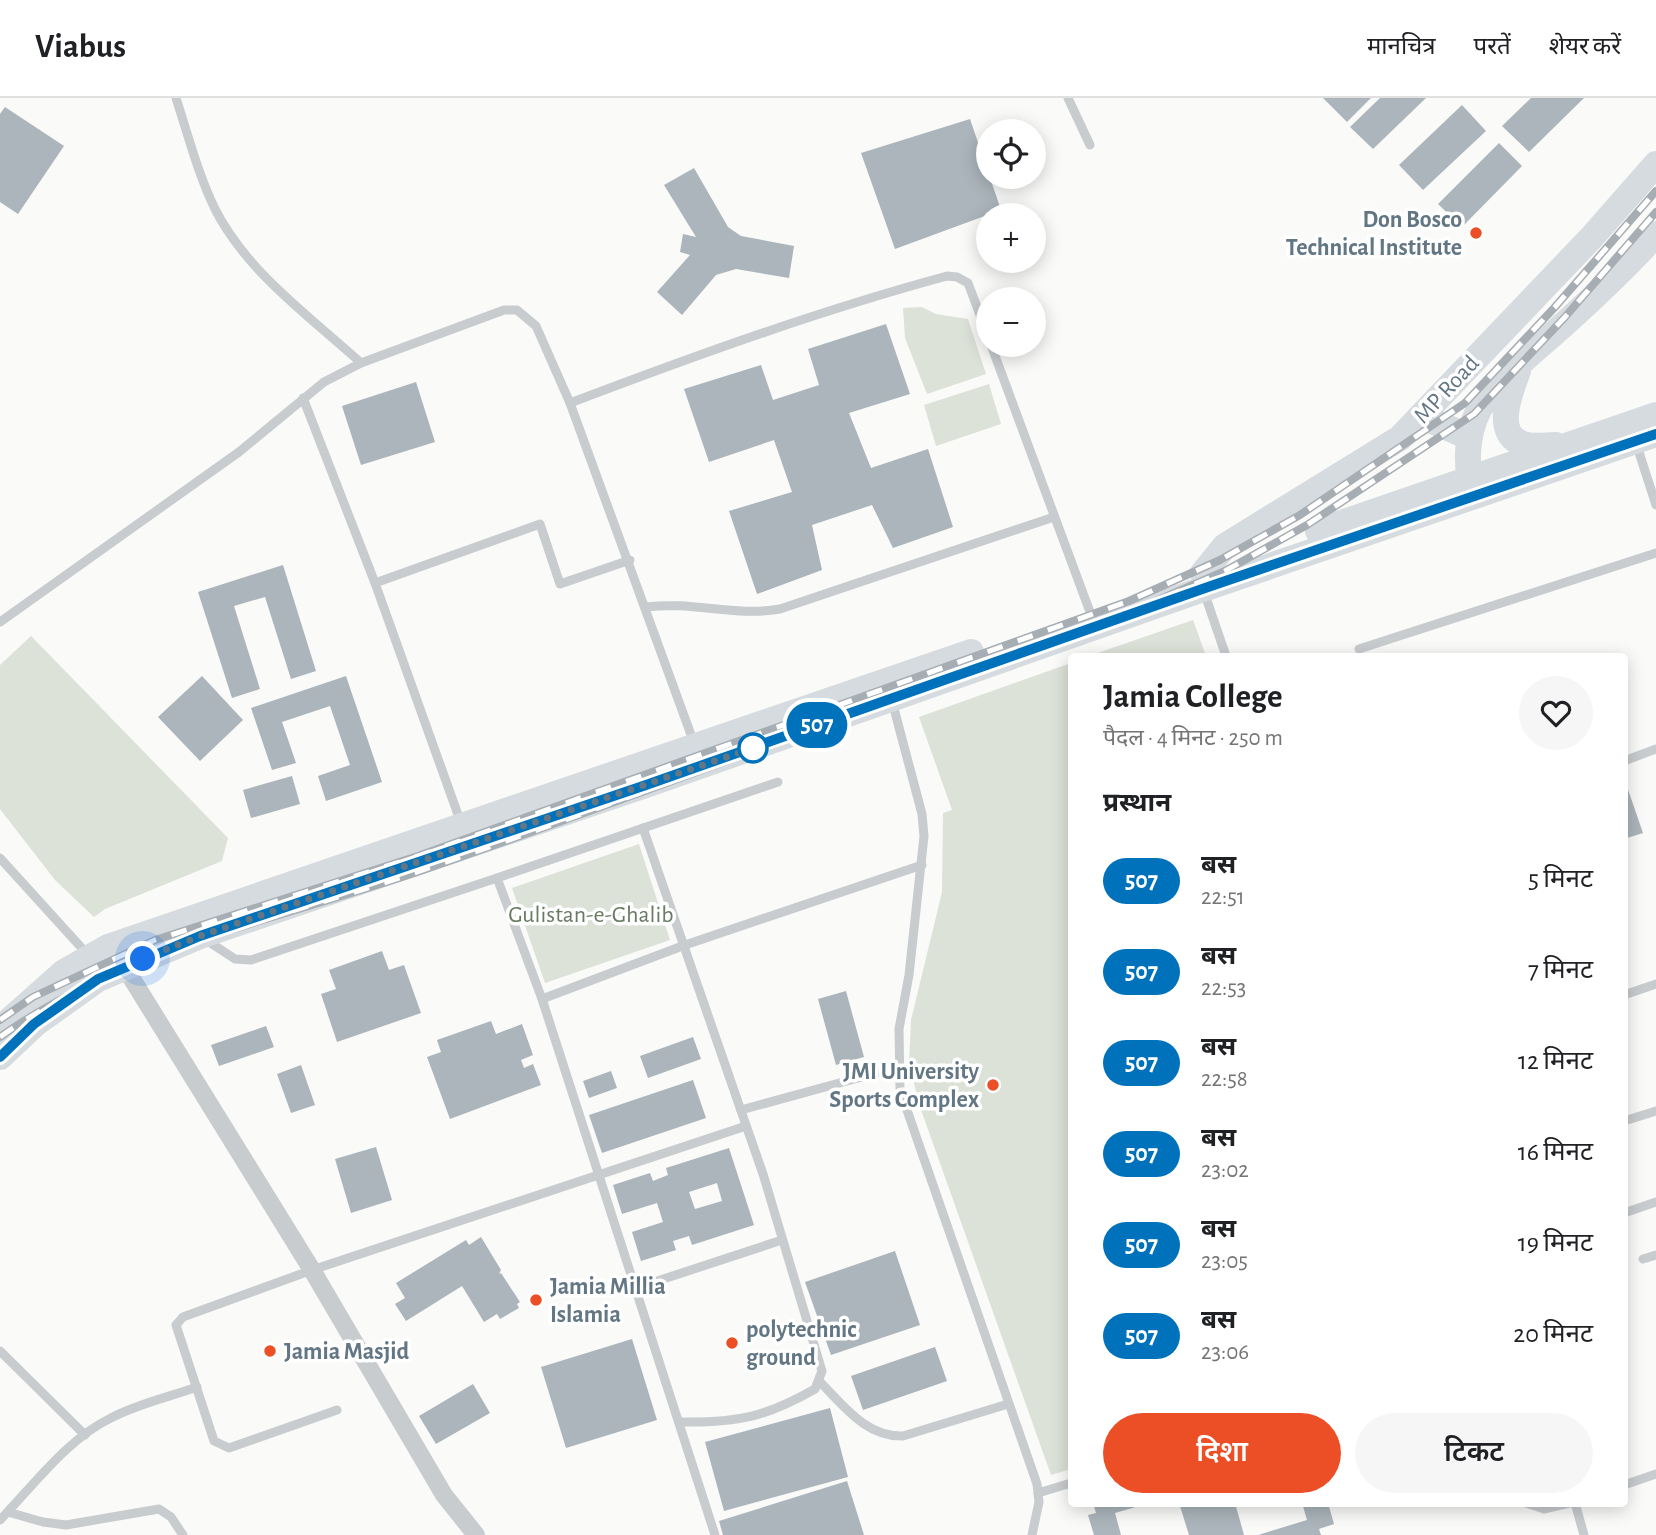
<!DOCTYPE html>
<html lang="hi">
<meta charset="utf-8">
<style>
body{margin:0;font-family:"Alegreya Sans","Noto Sans Devanagari",sans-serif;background:#f6f6f6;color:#202124;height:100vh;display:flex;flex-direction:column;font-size:26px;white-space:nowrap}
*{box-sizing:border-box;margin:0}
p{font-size:23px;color:#757577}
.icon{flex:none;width:38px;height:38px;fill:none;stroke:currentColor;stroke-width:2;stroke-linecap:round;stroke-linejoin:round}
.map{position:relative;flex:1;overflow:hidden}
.side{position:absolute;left:1068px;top:555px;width:560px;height:854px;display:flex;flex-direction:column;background:#fff;border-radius:7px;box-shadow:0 4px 18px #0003}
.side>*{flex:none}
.badge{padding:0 14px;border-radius:23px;font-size:24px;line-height:46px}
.buttons{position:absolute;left:976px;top:21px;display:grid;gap:14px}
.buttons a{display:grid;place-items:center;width:70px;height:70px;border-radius:50%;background:#fff;box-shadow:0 4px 18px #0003;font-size:35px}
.you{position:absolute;width:35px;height:35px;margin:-18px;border:5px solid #fff;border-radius:50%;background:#1a73e8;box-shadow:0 0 0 10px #1a73e833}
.map>.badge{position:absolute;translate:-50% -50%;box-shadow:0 0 0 4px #fff}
h2{padding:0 35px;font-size:26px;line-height:63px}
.round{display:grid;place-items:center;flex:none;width:74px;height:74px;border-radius:37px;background:#f6f6f6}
.headline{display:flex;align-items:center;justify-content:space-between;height:119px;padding:0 35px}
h1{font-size:33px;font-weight:600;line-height:52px}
.action{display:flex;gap:14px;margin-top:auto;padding:14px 35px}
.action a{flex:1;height:80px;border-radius:42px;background:#ec4f25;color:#fff;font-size:28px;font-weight:600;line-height:80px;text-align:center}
.action a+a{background:#f6f6f6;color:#202124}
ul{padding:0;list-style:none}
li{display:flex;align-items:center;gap:21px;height:91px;padding:0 35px}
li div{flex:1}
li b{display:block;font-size:26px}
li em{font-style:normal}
li .badge{min-width:77px;font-weight:700;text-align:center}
header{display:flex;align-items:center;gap:42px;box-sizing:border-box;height:98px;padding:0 35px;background:#fff;border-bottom:2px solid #e0e0e0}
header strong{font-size:33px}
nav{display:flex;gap:38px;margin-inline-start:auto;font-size:24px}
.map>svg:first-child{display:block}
</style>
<header>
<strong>Viabus</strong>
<nav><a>मानचित्र</a><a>परतें</a><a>शेयर करें</a></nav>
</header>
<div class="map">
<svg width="1656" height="1437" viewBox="0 0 1656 1437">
<rect width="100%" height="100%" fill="#fafaf8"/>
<g fill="#dce2d8">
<polygon points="922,209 936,216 968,221 986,276 927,296 905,240 903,210"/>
<polygon points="989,286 1001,326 936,348 924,307"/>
<polygon points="1193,522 1206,558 1089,558"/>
<polygon points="31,538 228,740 222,763 105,811 94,819 55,782 0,711 0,567"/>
<polygon points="1071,565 1071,1371 1051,1377 920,1009 909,965 911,922 942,794 943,715 952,712 919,619"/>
<polygon points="639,746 670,842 545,885 512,790"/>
</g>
<g fill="#abb5bb" fill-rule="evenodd">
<polygon points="1323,0 1371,0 1347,24"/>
<polygon points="1380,0 1426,0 1373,51 1350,29"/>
<polygon points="1531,0 1584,0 1529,54 1502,28"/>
<polygon points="1462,7 1486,33 1423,92 1399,67"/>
<polygon points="5,9 64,48 18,116 0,104 0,16"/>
<polygon points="970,21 1001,112 895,151 861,55"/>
<polygon points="1499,45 1522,68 1462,129 1438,106"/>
<polygon points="694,70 728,129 741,138 794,148 789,180 736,171 716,177 682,217 657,194 690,157 680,154 683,136 696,139 664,87"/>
<polygon points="886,226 910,296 849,315 871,370 928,351 953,429 893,450 872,407 812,427 822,472 757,496 729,413 792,394 774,342 709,364 684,291 761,267 773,302 819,287 808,251"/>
<polygon points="416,284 435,344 361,367 342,308"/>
<polygon points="283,467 316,573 291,581 265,499 234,508 260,591 232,600 198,494"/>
<polygon points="202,578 243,622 200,663 158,619"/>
<polygon points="346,578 382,684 326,703 318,678 350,667 330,608 282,624 296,665 272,672 251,610"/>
<polygon points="292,678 300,706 251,720 243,692"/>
<polygon points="1624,680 1643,735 1624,741"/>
<polygon points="382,853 389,872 404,867 421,915 337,944 321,896 336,891 329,872"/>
<polygon points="846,893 864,959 836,967 818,901"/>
<polygon points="491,923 496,936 522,926 533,957 521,962 524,970 533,966 541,987 450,1021 427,959 441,954 437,942"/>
<polygon points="266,928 274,949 219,968 211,947"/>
<polygon points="693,939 701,961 648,980 640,958"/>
<polygon points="301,967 315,1007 291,1015 277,976"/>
<polygon points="611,973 617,990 589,1000 583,983"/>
<polygon points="693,982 706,1020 602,1055 589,1017"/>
<polygon points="376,1049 392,1102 351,1115 335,1061"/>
<path d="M 729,1050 L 754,1127 L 692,1147 L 689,1138 L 673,1143 L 676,1152 L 641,1163 L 632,1134 L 663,1124 L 657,1105 L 622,1116 L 613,1087 L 650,1075 L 653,1083 L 668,1077 L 666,1070 ZM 717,1085 L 722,1103 L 695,1111 L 689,1094 Z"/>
<polygon points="481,1139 501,1172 499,1176 501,1175 520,1204 517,1206 519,1210 500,1221 497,1216 484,1224 462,1188 406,1223 395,1206 405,1200 396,1185 466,1142 469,1147"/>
<polygon points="895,1153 920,1227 831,1257 805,1184"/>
<polygon points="632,1241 657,1322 566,1350 541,1269"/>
<polygon points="935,1249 947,1283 863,1312 851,1278"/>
<polygon points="473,1286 490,1315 436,1346 419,1318"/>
<polygon points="830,1310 848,1379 724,1413 705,1344"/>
<polygon points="847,1383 864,1437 723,1437 719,1423"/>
<polygon points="1093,1405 1146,1405 1146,1406 1115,1415 1121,1437 1094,1437 1088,1417 1096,1415"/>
<polygon points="1179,1405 1235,1405 1244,1437 1189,1437"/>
<polygon points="1302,1405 1328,1405 1334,1426 1319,1431 1321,1437 1258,1437 1307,1422"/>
</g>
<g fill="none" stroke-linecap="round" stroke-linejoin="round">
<g stroke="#c8cccf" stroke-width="9">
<path d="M 176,0 C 188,37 198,76 215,111 C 247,174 309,218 361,265"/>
<polyline points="1068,0 1090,47"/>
<polyline points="991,247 1090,514"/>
<polyline points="303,300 375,485 461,725"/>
<path d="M 570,305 C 694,258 818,213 947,178 L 957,179 L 968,185 L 989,241"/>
<polyline points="1636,345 1656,407"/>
<polyline points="375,485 540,426 560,486 630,462"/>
<polyline points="1204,494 1226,558"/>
<path d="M 646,509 C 694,503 734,519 780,511 L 1054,419"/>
<polyline points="0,524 239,354 324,284 361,265 504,212 517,212 536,228 570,305 694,645"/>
<polyline points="1359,551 1656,455"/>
<polyline points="892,603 922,716 924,738 909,877 899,931 900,992 1037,1386 1039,1404 1032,1437"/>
<polyline points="1624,663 1656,651"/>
<path d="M 643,730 L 763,1076 L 822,1273 L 815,1291 C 766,1319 737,1325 681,1324"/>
<polyline points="0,760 89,858"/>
<polyline points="497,780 778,684"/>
<polyline points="206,842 235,861 251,862 497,780 542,901 715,1437"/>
<polyline points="1624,897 1656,886"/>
<polyline points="542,901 685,847 922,767"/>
<polyline points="741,1012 898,969"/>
<polyline points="1624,1023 1656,1013"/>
<polyline points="1624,1115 1656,1104"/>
<polyline points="1643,1161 1656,1157"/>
<polyline points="636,1190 782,1142"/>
<polyline points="0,1253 85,1337"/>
<path d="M 820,1284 C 844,1308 866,1339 903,1338 L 1008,1306"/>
<polyline points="337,1312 229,1350 214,1343 176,1227 183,1219 312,1172 746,1028"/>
<polyline points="1624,1387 1656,1376"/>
<polyline points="1038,1395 1071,1385"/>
<polyline points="1526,1405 1544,1411 1569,1405"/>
<polyline points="1575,1405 1584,1437"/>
<polyline points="8,1414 43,1424 66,1427 159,1411 171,1419 183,1437"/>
<path d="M 0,1422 C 33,1388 67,1341 111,1320 C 137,1306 169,1299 197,1289"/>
</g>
<polyline stroke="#c8cccf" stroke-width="18" points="124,868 312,1172 444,1397 476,1437"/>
<g stroke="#d6dbdf" stroke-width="26">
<path d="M 1518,273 C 1510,295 1491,339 1527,347 C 1536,349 1547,347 1556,347"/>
<polyline points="1423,319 1469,339"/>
<path d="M 1474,393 C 1463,366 1467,325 1486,301 C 1504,278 1529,257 1552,237 C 1588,205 1623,173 1656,136"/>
<polyline points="1318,433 1656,317"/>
<polyline points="1208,489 1203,475 1225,448 1400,340 1591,140 1656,66"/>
<polyline points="0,931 64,874 108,849 971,554"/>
<polyline points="0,959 35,926 98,881 200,838 646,687 1203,491 1656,336"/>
</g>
<g stroke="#a6adb3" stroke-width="8">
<g id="rail">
<polyline points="0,922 33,899 155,842 418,758 1129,503 1220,462 1300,417 1465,305 1555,209 1656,93"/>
<path d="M 0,939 C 125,850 280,821 423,772 C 661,690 896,599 1133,513 L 1225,473 L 1307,427 L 1474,316 L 1565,219 L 1656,114"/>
</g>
</g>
<use href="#rail" stroke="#fff" stroke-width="5" stroke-dasharray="16" stroke-linecap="butt"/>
</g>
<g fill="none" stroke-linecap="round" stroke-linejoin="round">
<g stroke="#fff" stroke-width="16">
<polyline id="line" points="0,959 34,926 98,881 200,838 646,687 1208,489 1656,336"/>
</g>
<use href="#line" stroke="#0072bc" stroke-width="10"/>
<polyline stroke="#637684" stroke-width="7" stroke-dasharray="0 12.6" points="143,861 200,838 753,650"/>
</g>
<g fill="#ec4f25" stroke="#fff" stroke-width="2.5">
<circle cx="1476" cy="135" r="7"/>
<circle cx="993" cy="987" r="7"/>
<circle cx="536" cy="1202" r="7"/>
<circle cx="732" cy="1245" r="7"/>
<circle cx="270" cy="1253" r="7"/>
</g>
<circle fill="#fff" stroke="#0072bc" stroke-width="3.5" cx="753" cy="650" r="14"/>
<g text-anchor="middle" stroke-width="7" stroke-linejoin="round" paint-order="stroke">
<g font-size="24" font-weight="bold" fill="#637684" stroke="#fff" text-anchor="start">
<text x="1462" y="129" text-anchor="end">Don Bosco<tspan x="1462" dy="28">Technical Institute</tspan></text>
<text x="979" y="981" text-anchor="end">JMI University<tspan x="979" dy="28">Sports Complex</tspan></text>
<text x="550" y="1196">Jamia Millia<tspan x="550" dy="28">Islamia</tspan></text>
<text x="746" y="1239">polytechnic<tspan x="746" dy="28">ground</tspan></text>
<text x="284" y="1261">Jamia Masjid</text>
</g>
<g font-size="24" fill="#637684" stroke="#fff">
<text transform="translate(1446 291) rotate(-47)" y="8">MP Road</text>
</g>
<g font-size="24" fill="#687b63" stroke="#fff">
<text x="591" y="824">Gulistan-e-Ghalib</text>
</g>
</g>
</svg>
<div class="buttons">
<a><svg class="icon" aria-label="locate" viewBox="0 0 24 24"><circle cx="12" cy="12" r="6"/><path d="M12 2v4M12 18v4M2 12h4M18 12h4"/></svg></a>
<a>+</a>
<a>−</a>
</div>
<div class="you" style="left:143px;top:861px"></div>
<b class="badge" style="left:817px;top:627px;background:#0072bc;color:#fff">507</b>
<section class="side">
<div class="headline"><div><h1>Jamia College</h1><p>पैदल · 4 मिनट · 250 m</p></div><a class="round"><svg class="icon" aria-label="heart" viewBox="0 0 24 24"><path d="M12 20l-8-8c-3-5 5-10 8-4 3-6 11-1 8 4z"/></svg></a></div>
<h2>प्रस्थान</h2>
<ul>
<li><span class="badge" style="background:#0072bc;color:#fff">507</span><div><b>बस</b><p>22:51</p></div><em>5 मिनट</em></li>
<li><span class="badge" style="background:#0072bc;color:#fff">507</span><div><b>बस</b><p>22:53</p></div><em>7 मिनट</em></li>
<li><span class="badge" style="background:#0072bc;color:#fff">507</span><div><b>बस</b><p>22:58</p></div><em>12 मिनट</em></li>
<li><span class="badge" style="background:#0072bc;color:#fff">507</span><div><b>बस</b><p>23:02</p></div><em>16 मिनट</em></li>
<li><span class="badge" style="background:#0072bc;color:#fff">507</span><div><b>बस</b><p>23:05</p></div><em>19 मिनट</em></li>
<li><span class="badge" style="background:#0072bc;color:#fff">507</span><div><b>बस</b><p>23:06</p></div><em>20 मिनट</em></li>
</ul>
<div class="action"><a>दिशा</a><a>टिकट</a></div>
</section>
</div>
